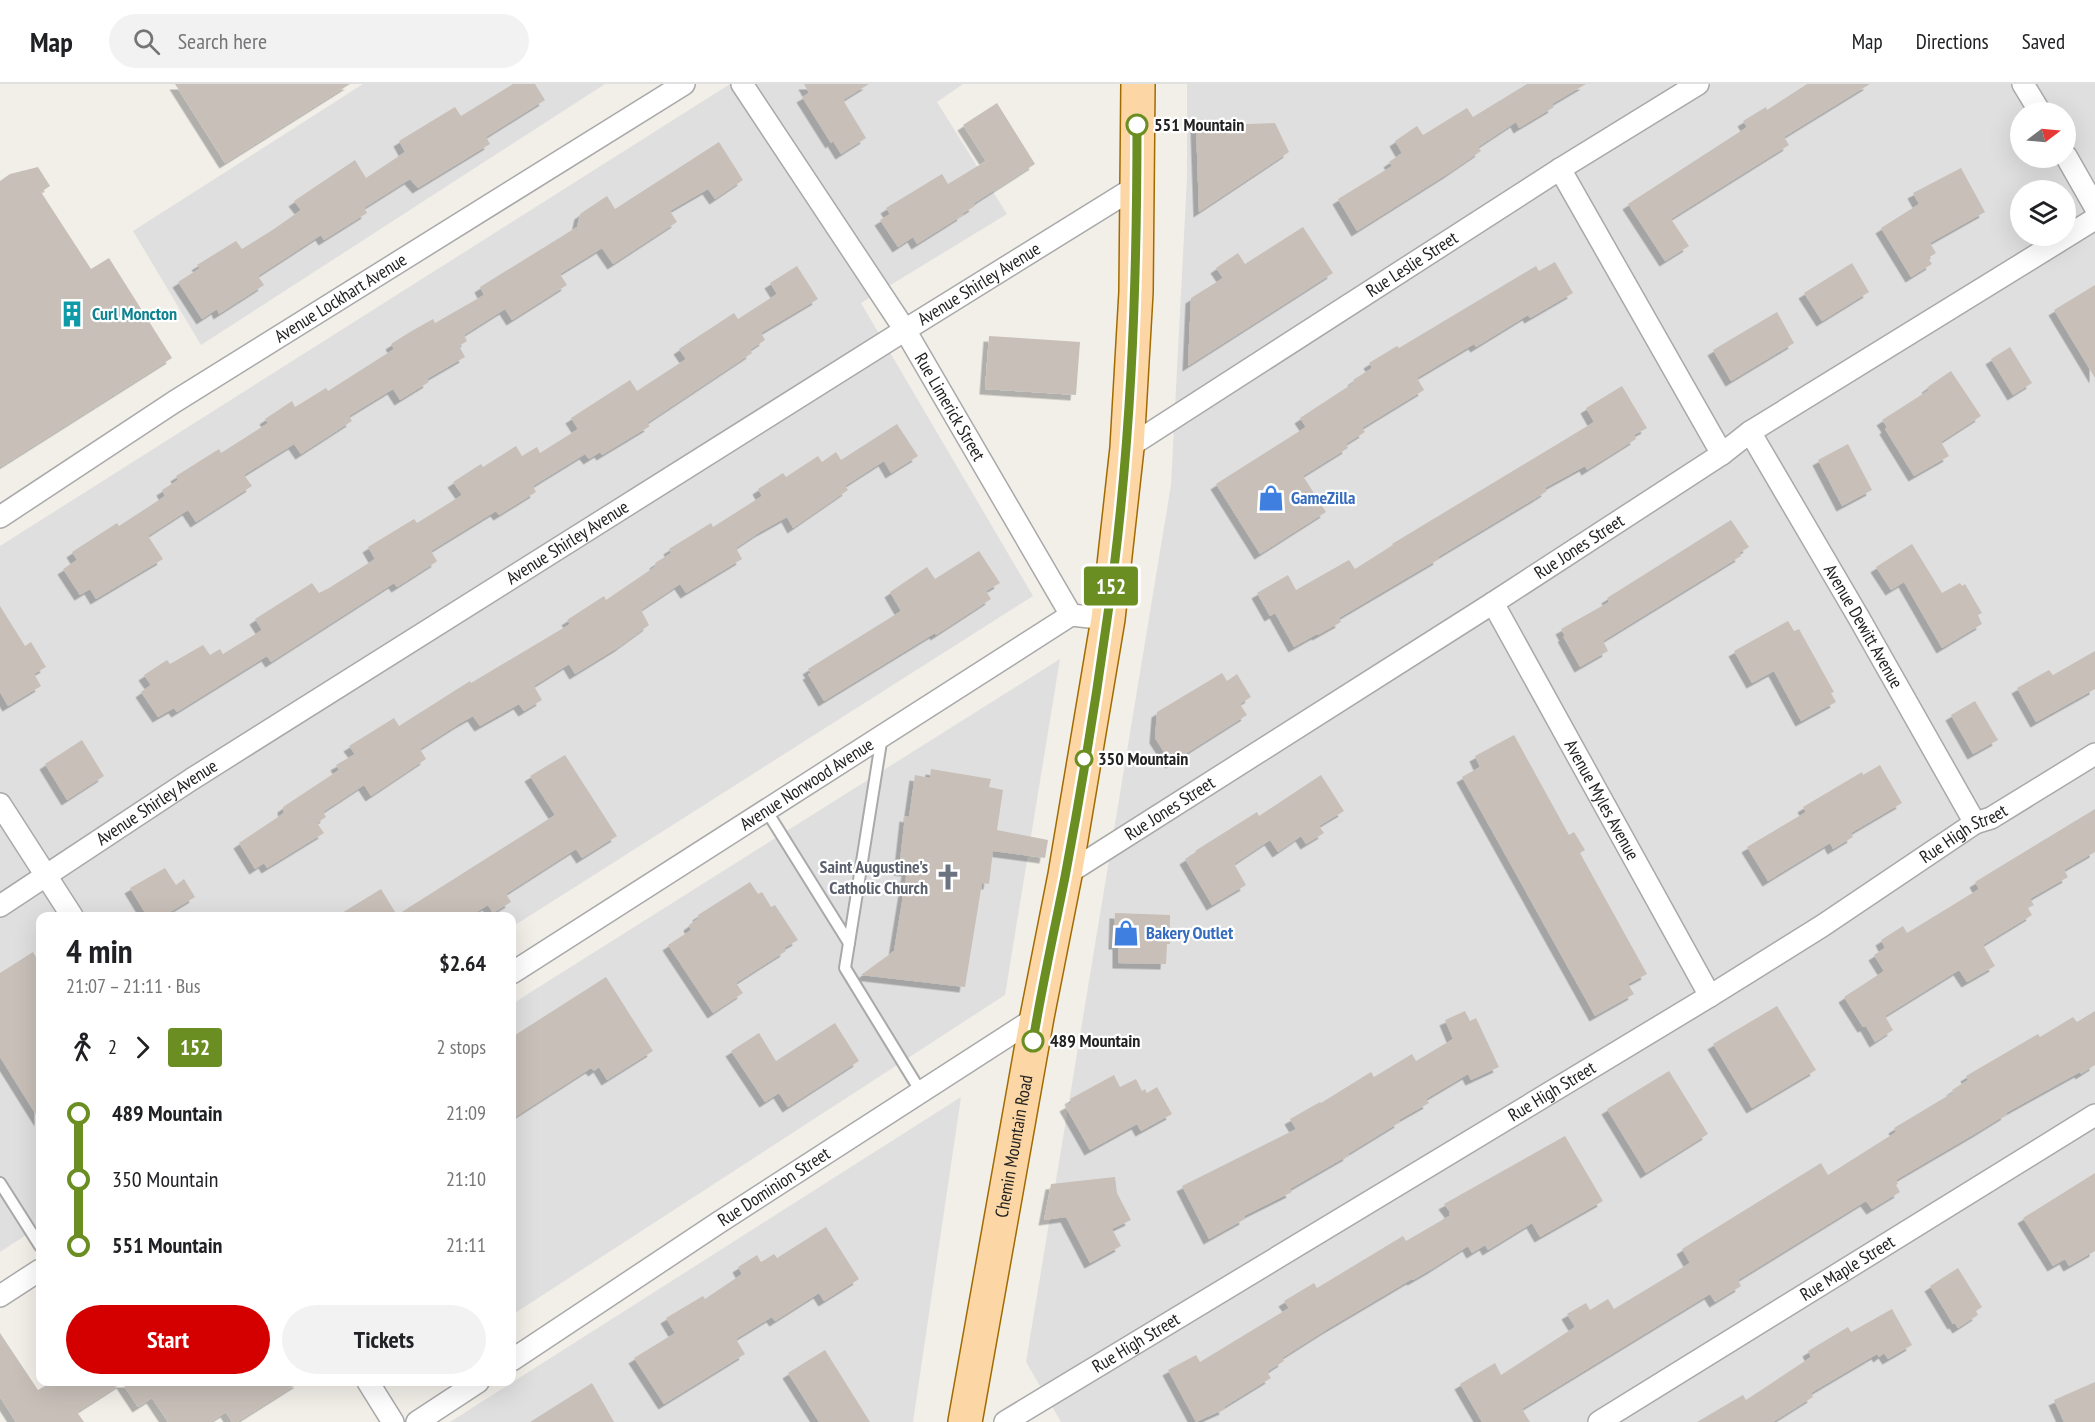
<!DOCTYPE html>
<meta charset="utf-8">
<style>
body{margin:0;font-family:"PT Sans Narrow",sans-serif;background:#f2f2f2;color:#202124;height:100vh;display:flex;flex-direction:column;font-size:22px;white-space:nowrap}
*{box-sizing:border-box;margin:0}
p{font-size:20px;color:#757577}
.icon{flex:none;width:33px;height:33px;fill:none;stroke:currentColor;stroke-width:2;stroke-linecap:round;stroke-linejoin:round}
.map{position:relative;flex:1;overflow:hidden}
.details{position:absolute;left:36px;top:828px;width:480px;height:474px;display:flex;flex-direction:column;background:#fff;border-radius:12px;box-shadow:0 6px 24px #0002}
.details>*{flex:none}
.badge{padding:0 12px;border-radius:4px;font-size:21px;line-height:39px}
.needle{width:39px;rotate:74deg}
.fabs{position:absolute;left:2010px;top:18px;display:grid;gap:12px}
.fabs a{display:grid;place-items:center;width:66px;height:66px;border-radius:50%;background:#fff;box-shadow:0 6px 24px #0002;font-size:30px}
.map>.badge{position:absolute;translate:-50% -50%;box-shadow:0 0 0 3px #fff}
.legs{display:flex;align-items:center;gap:9px;height:66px;padding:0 30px;font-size:20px}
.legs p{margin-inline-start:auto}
.summary{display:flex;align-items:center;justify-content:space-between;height:102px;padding:0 30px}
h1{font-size:33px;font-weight:800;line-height:45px}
.action{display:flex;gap:12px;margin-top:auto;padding:12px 30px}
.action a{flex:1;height:69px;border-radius:36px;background:#d40000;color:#fff;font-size:24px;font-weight:800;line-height:69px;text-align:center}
.action a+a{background:#f2f2f2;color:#202124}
ul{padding:0 30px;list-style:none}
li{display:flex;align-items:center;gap:21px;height:66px;font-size:22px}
li i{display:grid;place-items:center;width:9px;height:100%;margin:0 8px;background:currentColor}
li i::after{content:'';width:15px;height:15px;margin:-8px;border:4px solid;border-radius:50%;background:#fff}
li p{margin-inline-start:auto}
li:first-child i{background:linear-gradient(#0000 50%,currentColor 0)}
li:last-child i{background:linear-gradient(currentColor 50%,#0000 0)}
header{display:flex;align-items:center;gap:36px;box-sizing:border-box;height:84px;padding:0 30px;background:#fff;border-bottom:2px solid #e0e0e0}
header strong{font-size:28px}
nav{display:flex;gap:33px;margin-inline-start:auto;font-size:21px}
.search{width:420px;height:54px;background:#f2f2f2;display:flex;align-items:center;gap:15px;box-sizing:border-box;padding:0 21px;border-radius:33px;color:#757577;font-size:22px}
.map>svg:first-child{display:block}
</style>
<header>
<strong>Map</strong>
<div class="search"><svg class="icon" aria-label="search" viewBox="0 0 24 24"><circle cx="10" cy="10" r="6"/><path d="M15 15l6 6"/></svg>Search here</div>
<nav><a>Map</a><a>Directions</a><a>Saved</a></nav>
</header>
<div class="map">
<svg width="2095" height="1338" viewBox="0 0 2095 1338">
<defs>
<filter id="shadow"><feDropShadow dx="-5.5" dy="5.5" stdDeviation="0" flood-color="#0004"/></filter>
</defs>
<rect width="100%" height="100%" fill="#f2efe9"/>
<g fill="#e0dfdf" fill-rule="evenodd">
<polygon points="363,0 605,0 201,261 133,147"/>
<polygon points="730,0 963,0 937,18 1007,130 861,219 1033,512 512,843 512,832 40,832 40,1142 0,1168 0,462"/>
<path d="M 1187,0 L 2095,0 L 2095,1338 L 1061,1338 L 1026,1278 L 1171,401 L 1187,94 ZM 2020,28 L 2066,28 L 2066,74 L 2020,74 ZM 2020,106 L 2066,106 L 2066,152 L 2020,152 Z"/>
<polygon points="1060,575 1005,911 512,1231 512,920"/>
<polygon points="961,1013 913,1338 450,1338"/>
</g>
<g fill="#c7bfb8" filter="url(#shadow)">
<polygon points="175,0 350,0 225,79"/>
<polygon points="513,0 535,0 545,16 486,53 490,60 418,104 410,95 364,124 367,129 324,156 321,151 258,192 264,201 219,230 217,225 202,235 178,198 200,184 197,181 236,157 242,165 274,145 301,126 294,117 355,76 366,94 405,68 399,57 455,23 461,32"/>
<polygon points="804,0 869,0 843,16 866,54 841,70 833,57 831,59 802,13 809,9"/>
<polygon points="1527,0 1586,0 1552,20 1554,23 1519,44 1516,38 1478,63 1481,67 1449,89 1357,147 1338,115 1392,82 1389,78 1402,69 1395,57 1417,42 1423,51 1467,24 1473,33"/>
<polygon points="1807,0 1870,0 1784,53 1789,61 1671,135 1689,162 1665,177 1628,120 1747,43 1743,37 1766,23 1767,26"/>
<polygon points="997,19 1035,80 973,120 975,122 962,130 963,131 917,160 913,153 898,163 880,136 890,130 886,124 942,90 948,100 986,77 963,41"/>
<polygon points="1275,39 1289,68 1199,128 1196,42"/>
<polygon points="719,58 743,96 715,115 708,105 670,127 677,138 613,180 602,164 560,190 567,201 512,236 505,225 464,251 467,257 459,262 465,273 427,295 429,298 400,316 393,305 349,332 352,337 301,370 294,360 244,391 252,402 196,438 188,426 148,452 163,475 96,515 90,505 80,511 63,485 77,476 72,468 117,439 119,442 165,412 162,406 178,396 176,392 219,365 221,369 268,339 265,335 292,317 295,323 326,304 328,307 394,265 391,260 410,248 433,235 435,239 484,211 480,203 577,143 580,130 607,112 615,125"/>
<polygon points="38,83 50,102 41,108 91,185 109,174 172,274 0,383 0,97 10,90"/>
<polygon points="1961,84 1985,128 1930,159 1936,169 1928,174 1932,180 1911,193 1881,144 1919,120 1913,109"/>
<polygon points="1303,143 1333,189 1188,282 1191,214 1223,194 1216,184 1238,169 1245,180"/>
<polygon points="1555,178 1573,209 1530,234 1528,231 1476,263 1474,260 1417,294 1424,306 1362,344 1365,348 1346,360 1348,364 1303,392 1326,428 1260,470 1216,400 1306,343 1300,334 1355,298 1353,296 1372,284 1369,279 1397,262 1399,264 1536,182 1539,187"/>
<polygon points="1852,179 1869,208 1822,237 1804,209"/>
<polygon points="797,182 818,215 761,249 765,256 750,266 752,269 647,339 650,342 602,371 600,368 589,375 585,370 533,402 536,408 499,431 496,427 431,467 437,477 436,478 397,503 394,499 271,578 267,572 177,628 174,624 158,633 141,608 151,601 144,591 167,576 170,580 203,561 210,571 220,565 223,570 262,546 255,535 312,499 319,509 329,504 375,475 368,463 414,435 417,439 462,411 453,398 481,380 483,383 516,362 522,372 537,363 540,369 578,345 571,334 630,296 637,307 686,275 679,265 734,229 738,235 777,210 770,199"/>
<polygon points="2095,201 2095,294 2054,226"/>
<polygon points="1777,228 1794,259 1731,297 1713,266"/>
<polygon points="989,252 1080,258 1076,311 985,305"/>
<polygon points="2010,263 2032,299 2013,311 1991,275"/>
<polygon points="1951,287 1981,332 1941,358 1949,372 1914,392 1885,345 1887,343 1882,336 1929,306 1927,304 1929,302"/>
<polygon points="1622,302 1647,344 1634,351 1636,355 1587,386 1585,382 1545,404 1547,407 1536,414 1438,473 1439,475 1339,534 1341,538 1318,551 1317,550 1294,563 1275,529 1270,532 1257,509 1288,491 1296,506 1349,476 1355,485 1393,461 1392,460 1594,338 1586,324"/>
<polygon points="897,340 918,372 891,389 884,377 845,402 848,406 793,444 787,433 760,448 736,464 742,475 686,509 680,500 641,526 649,541 619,563 575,590 569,580 534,602 542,616 524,627 519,620 480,642 473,632 459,640 420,665 426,675 371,712 364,701 323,728 326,733 317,739 324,749 267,784 264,779 255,785 239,759 284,729 283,723 339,686 336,681 355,670 349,662 394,634 399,642 470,597 471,599 570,540 567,536 604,512 606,516 656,482 655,479 671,469 669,465 711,439 713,443 762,412 758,405 783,389 786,393 818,372 822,378 836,368 841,376"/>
<polygon points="1848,360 1872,406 1842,422 1818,376"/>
<polygon points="1731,436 1749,463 1739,469 1741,472 1603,557 1608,567 1580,583 1563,552 1565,552 1561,545 1609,518 1607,514"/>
<polygon points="1912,460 1942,509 1960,499 1962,502 1965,500 1982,529 1978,531 1982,540 1942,564 1904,498 1891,506 1876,483"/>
<polygon points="979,467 1000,499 986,507 991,515 936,551 935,549 824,617 808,590 811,589 808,585 901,527 890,508 927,483 935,495"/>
<polygon points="0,522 25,562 31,558 46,583 34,590 41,602 8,622 0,608"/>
<polygon points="1788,537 1794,547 1799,545 1834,608 1831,609 1836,618 1801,637 1774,587 1752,599 1734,567"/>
<polygon points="2095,567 2095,605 2036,638 2017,604 2049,586 2053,591"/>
<polygon points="1222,589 1227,597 1237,590 1251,613 1240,620 1247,631 1171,679 1155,654 1157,628"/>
<polygon points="1975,617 1998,656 1973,670 1951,631"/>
<polygon points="1514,651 1569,751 1574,748 1585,766 1580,769 1647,890 1628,900 1634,910 1595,932 1462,693 1480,683 1475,672"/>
<polygon points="82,656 104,692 67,716 45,680"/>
<polygon points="565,671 617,752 582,774 576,765 506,810 511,818 493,829 488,821 470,832 337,832 381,805 397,831 555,731 530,692"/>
<polygon points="1880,681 1902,719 1851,749 1853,753 1833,765 1830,759 1768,797 1747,763 1806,728 1803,723 1862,688 1863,691"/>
<polygon points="931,685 991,695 989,703 1003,706 997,746 1048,756 1045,774 993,767 989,800 982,799 965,903 861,891 894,867 907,787 899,786 905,732 909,733 915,691 930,694"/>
<polygon points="1321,691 1344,727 1319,742 1324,749 1306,760 1301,752 1278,768 1270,756 1234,780 1246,801 1212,821 1185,775 1196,768 1195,767 1257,728 1259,732"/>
<polygon points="2095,725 2095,768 2064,786 2068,793 2030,815 2034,821 2028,824 2032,831 1983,861 1995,882 1967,898 1959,886 1885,932 1893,946 1875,958 1866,942 1863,943 1844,913 1884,887 1874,871 1885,864 1881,856 1903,842 1907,849 1979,805 1975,798"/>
<polygon points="165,784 176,801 184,795 195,813 164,832 147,832 130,804"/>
<polygon points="750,798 758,810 762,808 771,823 775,821 798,856 784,864 786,867 736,899 743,909 713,929 668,861 691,846 689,841 699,834 698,831"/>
<polygon points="1115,829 1170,831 1170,860 1167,860 1166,880 1118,879 1118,860 1114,860"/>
<polygon points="33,868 40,880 40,1037 0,973 0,889"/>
<polygon points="606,893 653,967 607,996 599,983 594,987 591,984 512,1035 512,953"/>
<polygon points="1777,922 1816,986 1752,1024 1713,960"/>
<polygon points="1465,927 1470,937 1476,934 1499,983 1471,996 1468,990 1426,1015 1429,1019 1399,1036 1400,1038 1348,1070 1349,1071 1290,1105 1292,1108 1244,1132 1245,1135 1209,1155 1182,1102 1296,1045 1290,1035 1320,1018 1321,1019 1371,988 1374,993 1412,970 1416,977 1453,955 1445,936"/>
<polygon points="2095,927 2095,981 2081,990 2080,988 2006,1029 2007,1030 1978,1048 1896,1096 1898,1100 1896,1101 1900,1108 1872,1125 1866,1117 1738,1196 1741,1202 1715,1218 1710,1210 1522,1325 1530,1338 1482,1338 1460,1300 1495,1279 1501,1291 1575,1243 1567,1230 1586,1219 1590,1226 1608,1215 1614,1225 1690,1179 1682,1165 1821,1079 1828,1091 1896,1048 1894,1044 1954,1008 1952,1006 1968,996 1966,992 2038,950 2040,953 2073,933 2077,938"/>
<polygon points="835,939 859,977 788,1023 779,1009 765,1018 731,967 759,949 776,977"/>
<polygon points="1669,987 1708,1050 1646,1089 1607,1025"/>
<polygon points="1114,991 1120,1003 1136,995 1142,1007 1145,1005 1147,1009 1157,1003 1172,1030 1141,1047 1137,1040 1090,1066 1065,1022 1072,1018 1070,1015"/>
<polygon points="1565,1052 1603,1117 1540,1153 1532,1139 1488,1166 1485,1161 1472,1169 1468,1162 1432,1185 1413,1196 1412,1195 1326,1246 1282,1274 1284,1277 1267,1288 1271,1294 1224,1323 1225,1325 1196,1338 1168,1286 1196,1271 1200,1278 1289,1224 1284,1217 1314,1199 1317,1204 1403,1152 1406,1157 1449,1132 1450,1128 1444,1120"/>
<polygon points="2095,1089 2095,1167 2069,1182 2065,1175 2053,1182 2023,1134"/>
<polygon points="1115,1093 1117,1109 1131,1136 1112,1145 1121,1162 1090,1179 1066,1133 1044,1136 1051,1100"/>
<polygon points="826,1143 859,1195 824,1217 819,1209 775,1237 772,1233 736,1255 745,1270 664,1320 634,1274 675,1249 666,1234 703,1212 705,1215 742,1190 738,1183 757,1171 761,1178 774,1170 777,1174"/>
<polygon points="1958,1184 1982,1223 1976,1227 1978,1231 1958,1244 1955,1239 1953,1240 1930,1202"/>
<polygon points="1892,1225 1912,1261 1888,1275 1884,1269 1879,1273 1877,1270 1811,1309 1813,1313 1773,1338 1697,1338 1743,1311 1746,1316 1811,1273 1808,1267 1848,1243 1851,1248"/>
<polygon points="0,1249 38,1306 52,1298 300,1298 237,1338 232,1338 226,1328 210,1338 168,1338 152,1314 138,1323 122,1299 77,1328 84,1338 16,1338 0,1313"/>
<polygon points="825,1266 870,1338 819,1338 788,1289"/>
<polygon points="2095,1298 2095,1338 2064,1338 2054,1316"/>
<polygon points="592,1299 614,1338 530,1338"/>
</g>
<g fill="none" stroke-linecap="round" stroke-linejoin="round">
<g stroke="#a9a9a9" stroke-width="14">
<g id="service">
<polyline points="882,652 845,884 921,1008"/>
<polyline points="766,726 849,859"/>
<polyline points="0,1099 40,1162"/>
</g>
</g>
<g stroke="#a9a9a9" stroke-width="24">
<g id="minor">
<path id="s1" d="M 742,0 L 905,246 L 1071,531"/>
<polyline points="2023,0 2040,28"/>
<polyline points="2066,72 2095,123"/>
<polyline points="1560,85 1722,370"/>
<path id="s2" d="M 1750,348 L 1859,534 L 1975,739"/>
<path id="s3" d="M 1127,364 L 1560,85 L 1698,0"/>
<path id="s4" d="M 0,433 L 174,318 L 684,0"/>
<path id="s5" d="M 1493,519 L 1710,912"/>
<polyline points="0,720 72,832"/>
<path id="s6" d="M 1065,791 L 1493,519 L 1722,370 L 1750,348 L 2095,135"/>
<path id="s7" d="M 0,822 L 192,695 L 905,246 L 1137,102"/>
<path id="s8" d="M 512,889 L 1071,531 L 1108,535"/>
<polyline points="0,1212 40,1186"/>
<path id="s9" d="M 512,1276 L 718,1139 L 1037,933"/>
<polyline points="368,1298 393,1338"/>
<polyline points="417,1338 478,1298"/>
<path id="s10" d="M 1005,1338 L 1710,912 L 1822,842 L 1975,739 L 1991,734 L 2095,670"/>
<path id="s11" d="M 1599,1338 L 2095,1031"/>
</g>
</g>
<g stroke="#a06b00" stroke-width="36">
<g id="primary">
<path id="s12" d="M 965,1338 L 1037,933 L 1065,791 L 1108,535 L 1127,364 L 1136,208 L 1138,0"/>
</g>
</g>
<use href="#service" stroke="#fff" stroke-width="10"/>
<use href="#minor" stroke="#fff" stroke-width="21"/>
<use href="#primary" stroke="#fcd6a4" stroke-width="33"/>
</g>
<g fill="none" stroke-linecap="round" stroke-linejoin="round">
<g stroke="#fff" stroke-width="14">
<path id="line-1" d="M 1033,957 C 1042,902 1054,848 1065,793 C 1081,708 1095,622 1107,536 C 1131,372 1137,206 1137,41"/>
</g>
<use href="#line-1" stroke="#6b8e23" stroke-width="9"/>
</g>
<defs>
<g id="building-bare" transform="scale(2.07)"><path d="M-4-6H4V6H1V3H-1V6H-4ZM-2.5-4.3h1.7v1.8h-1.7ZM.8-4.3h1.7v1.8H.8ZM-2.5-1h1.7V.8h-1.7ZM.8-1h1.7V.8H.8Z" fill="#0f9aa8" stroke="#fff" stroke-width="2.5" paint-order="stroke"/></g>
<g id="shop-bare" transform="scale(2.07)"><path d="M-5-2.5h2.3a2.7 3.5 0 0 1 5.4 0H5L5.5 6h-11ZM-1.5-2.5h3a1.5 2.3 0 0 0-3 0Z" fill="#3f7fe0" stroke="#fff" stroke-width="2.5" paint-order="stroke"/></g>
<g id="church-bare" transform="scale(2.07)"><path d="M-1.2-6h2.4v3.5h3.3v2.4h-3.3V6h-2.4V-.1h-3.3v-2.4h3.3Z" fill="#6b7280" stroke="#fff" stroke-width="2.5" paint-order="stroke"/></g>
</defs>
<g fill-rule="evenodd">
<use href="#building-bare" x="72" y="230"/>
<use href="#shop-bare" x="1271" y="414"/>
<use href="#church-bare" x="948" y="793"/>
<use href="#shop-bare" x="1126" y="849"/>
</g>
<g fill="#fff" stroke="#6b8e23" stroke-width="3">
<circle cx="1137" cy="41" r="10"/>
<circle cx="1084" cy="675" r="8"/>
<circle cx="1033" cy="957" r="10"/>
</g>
<g text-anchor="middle" stroke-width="4.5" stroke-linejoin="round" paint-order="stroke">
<g font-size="18" font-weight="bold" fill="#222" stroke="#fff" text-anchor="start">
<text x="1154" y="47">551 Mountain</text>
<text x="1098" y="681">350 Mountain</text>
<text x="1050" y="963">489 Mountain</text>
</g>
<g font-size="18" fill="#222" stroke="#fff">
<text dy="6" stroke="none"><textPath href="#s3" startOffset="339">Rue Leslie Street</textPath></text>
<text dy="6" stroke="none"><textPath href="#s7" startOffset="1160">Avenue Shirley Avenue</textPath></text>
<text dy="6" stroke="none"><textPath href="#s4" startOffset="405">Avenue Lockhart Avenue</textPath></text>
<text dy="6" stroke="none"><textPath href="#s1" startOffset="384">Rue Limerick Street</textPath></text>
<text dy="6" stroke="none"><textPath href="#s7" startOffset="674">Avenue Shirley Avenue</textPath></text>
<text dy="6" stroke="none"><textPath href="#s6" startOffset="610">Rue Jones Street</textPath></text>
<text dy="6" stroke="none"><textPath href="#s2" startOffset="225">Avenue Dewitt Avenue</textPath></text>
<text dy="6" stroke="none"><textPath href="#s8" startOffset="350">Avenue Norwood Avenue</textPath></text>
<text dy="6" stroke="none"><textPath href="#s5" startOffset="225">Avenue Myles Avenue</textPath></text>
<text dy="6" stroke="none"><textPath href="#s7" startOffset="188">Avenue Shirley Avenue</textPath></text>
<text dy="6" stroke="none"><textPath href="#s6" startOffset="124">Rue Jones Street</textPath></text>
<text dy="6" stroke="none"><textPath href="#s10" startOffset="1125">Rue High Street</textPath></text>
<text dy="6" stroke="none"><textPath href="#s10" startOffset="639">Rue High Street</textPath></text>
<text dy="6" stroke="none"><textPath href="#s12" startOffset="280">Chemin Mountain Road</textPath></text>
<text dy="6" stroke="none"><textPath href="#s9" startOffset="314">Rue Dominion Street</textPath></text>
<text dy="6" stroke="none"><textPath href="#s11" startOffset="292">Rue Maple Street</textPath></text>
<text dy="6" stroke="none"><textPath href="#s10" startOffset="153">Rue High Street</textPath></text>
</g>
<g font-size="18" font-weight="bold" fill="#0d838f" stroke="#fff" text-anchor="start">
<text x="92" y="236">Curl Moncton</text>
</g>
<g font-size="18" font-weight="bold" fill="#366cbe" stroke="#fff" text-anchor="start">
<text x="1291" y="420">GameZilla</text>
<text x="1146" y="855">Bakery Outlet</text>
</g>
<g font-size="18" font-weight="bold" fill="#5b616d" stroke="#fff" text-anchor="end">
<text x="928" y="789">Saint Augustine's<tspan x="928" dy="21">Catholic Church</tspan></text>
</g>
</g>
</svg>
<div class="fabs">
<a><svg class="needle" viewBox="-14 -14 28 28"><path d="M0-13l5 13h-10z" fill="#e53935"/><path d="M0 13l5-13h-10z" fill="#757577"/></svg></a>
<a><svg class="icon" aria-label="layers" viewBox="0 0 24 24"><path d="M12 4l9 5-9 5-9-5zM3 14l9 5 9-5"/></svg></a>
</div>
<b class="badge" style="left:1111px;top:502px;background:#6b8e23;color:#fff">152</b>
<section class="details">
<div class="summary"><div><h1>4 min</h1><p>21:07 – 21:11 · Bus</p></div><b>$2.64</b></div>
<div class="legs"><svg class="icon" aria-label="walk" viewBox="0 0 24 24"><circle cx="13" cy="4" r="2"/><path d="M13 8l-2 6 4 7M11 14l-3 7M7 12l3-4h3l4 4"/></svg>2<svg class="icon" aria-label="forward" viewBox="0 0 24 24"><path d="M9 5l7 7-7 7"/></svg><b class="badge" style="background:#6b8e23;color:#fff">152</b><p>2 stops</p></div>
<ul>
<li><i style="color:#6b8e23"></i><b>489 Mountain</b><p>21:09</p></li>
<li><i style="color:#6b8e23"></i><span>350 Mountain</span><p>21:10</p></li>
<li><i style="color:#6b8e23"></i><b>551 Mountain</b><p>21:11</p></li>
</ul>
<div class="action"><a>Start</a><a>Tickets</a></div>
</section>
</div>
